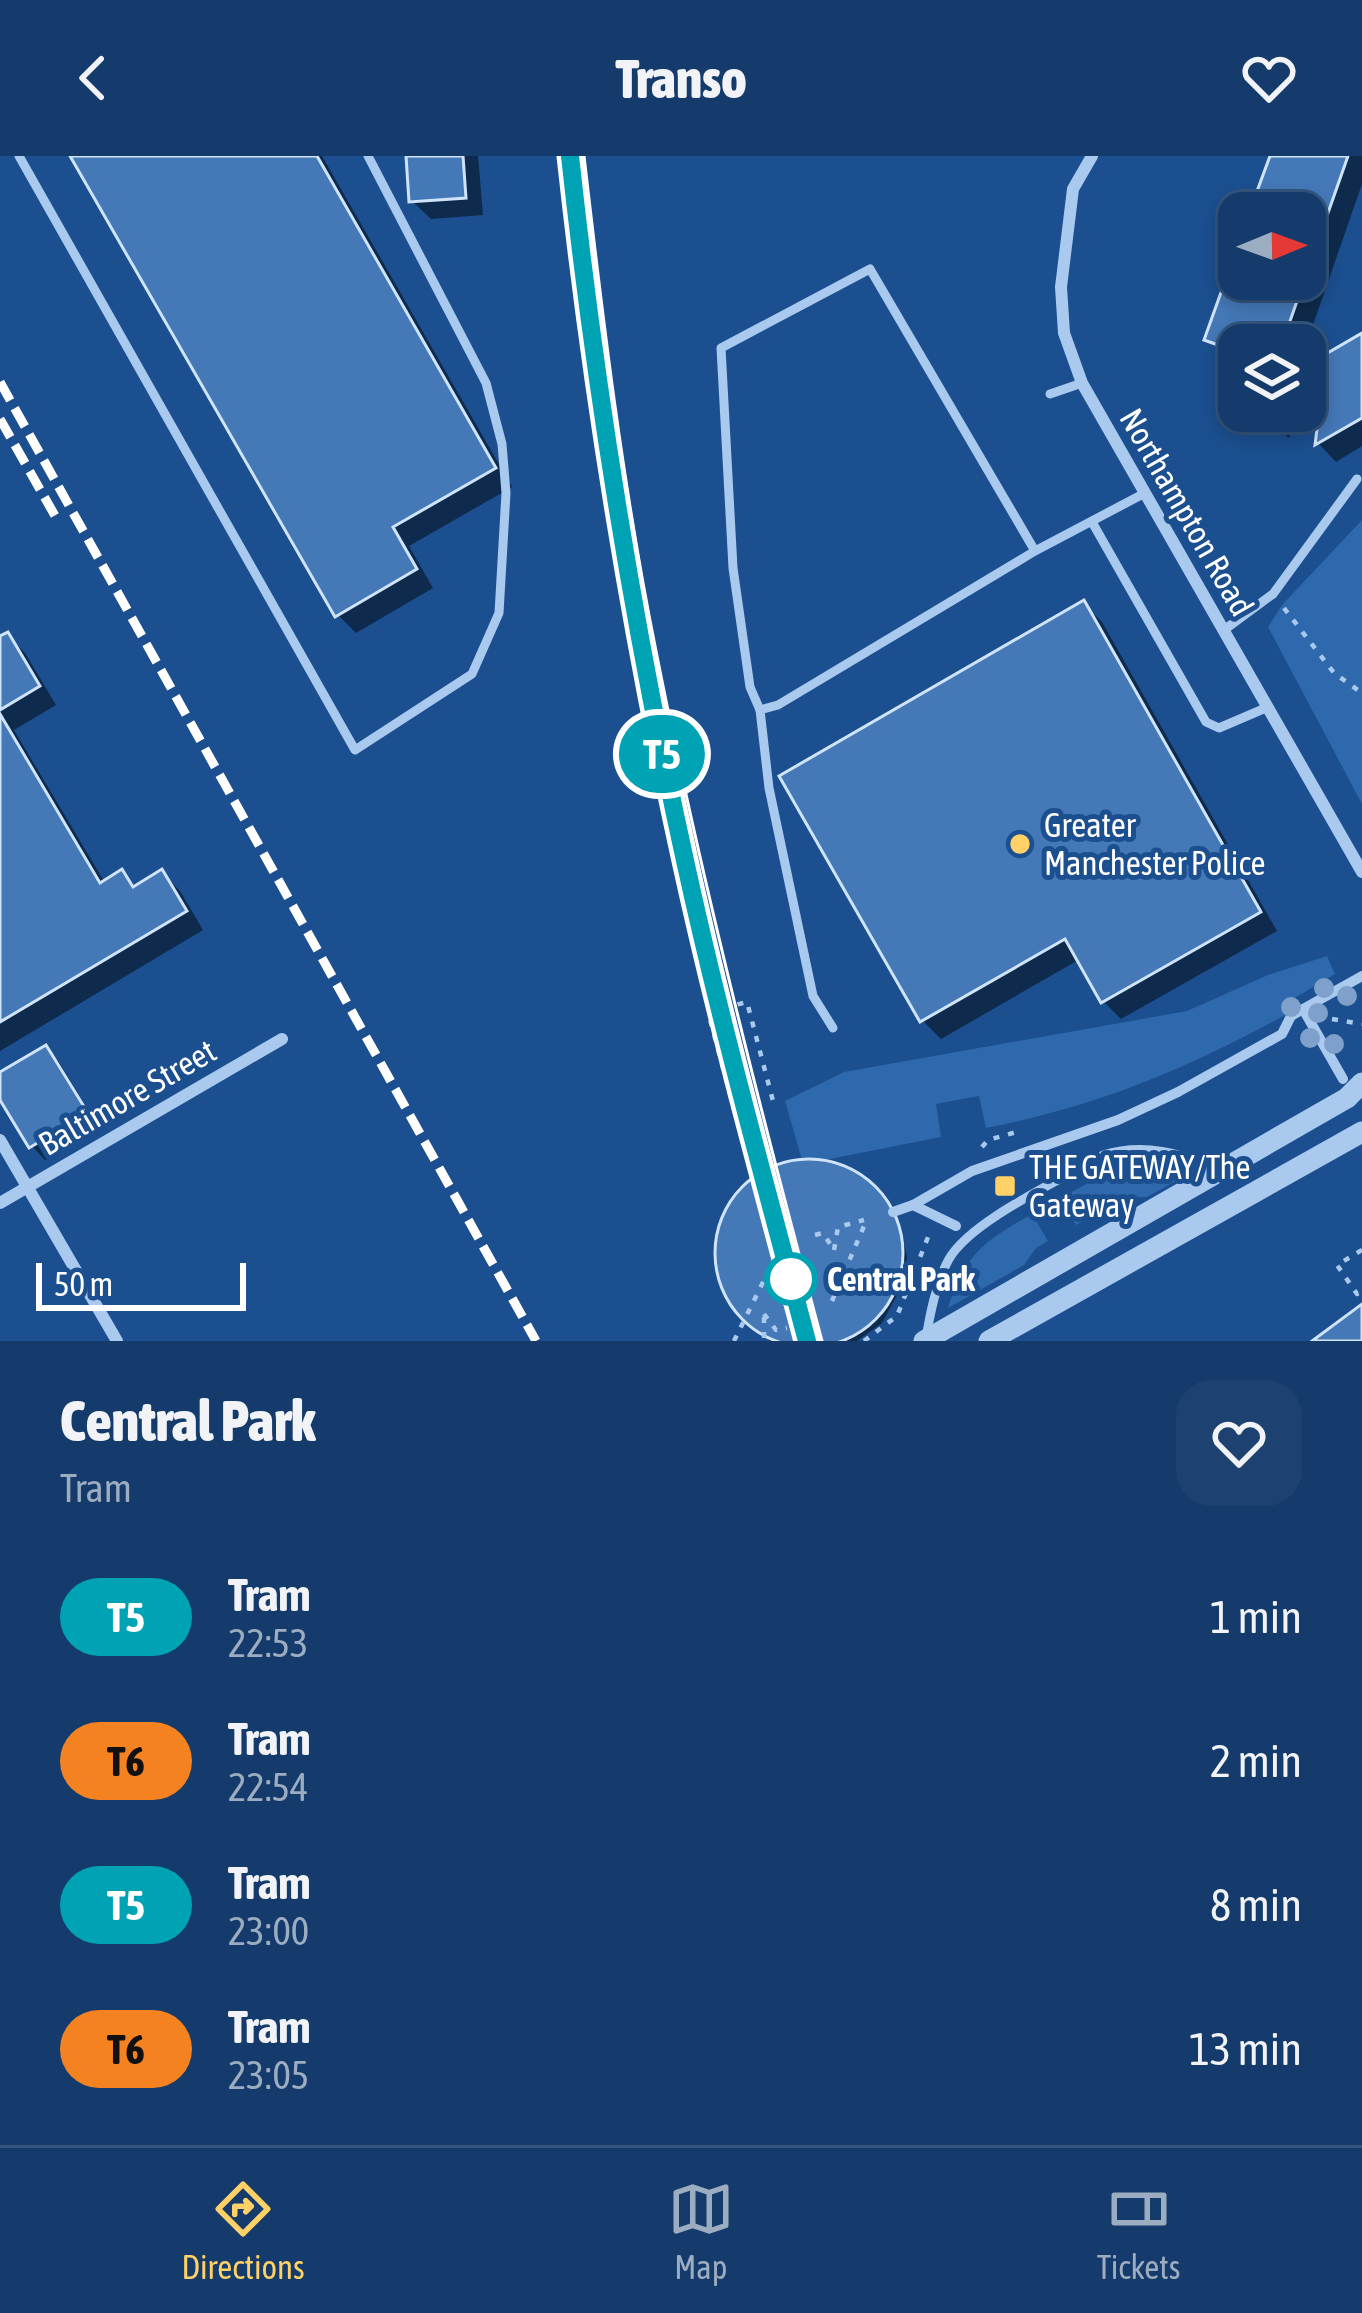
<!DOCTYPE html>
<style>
body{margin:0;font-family:"Asap Condensed",sans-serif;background:#1d4271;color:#f1f3f6;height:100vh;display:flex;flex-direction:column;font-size:45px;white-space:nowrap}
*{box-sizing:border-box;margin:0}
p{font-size:39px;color:#9dadc1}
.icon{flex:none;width:66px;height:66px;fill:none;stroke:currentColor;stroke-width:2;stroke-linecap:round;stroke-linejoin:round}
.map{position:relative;height:1185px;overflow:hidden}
.panel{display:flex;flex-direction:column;background:#143b6b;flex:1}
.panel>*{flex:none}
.badge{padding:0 24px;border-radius:39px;font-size:42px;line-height:78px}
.needle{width:78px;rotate:89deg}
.tools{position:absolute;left:1218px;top:36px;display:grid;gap:24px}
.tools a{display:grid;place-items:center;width:108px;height:108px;border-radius:24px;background:#143b6b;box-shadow:0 6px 18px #0003,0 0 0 3px #33557e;font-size:60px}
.scale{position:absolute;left:36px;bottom:30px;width:210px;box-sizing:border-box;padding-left:12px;border:6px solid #fff;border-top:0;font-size:33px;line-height:42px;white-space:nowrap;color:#fff;-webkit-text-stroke:9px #1b4f8f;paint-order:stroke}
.map>.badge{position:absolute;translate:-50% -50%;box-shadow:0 0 0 6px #fff}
.round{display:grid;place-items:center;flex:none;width:126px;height:126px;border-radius:36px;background:#1d4271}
.summary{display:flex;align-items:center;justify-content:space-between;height:204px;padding:0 60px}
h1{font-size:57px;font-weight:800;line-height:90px}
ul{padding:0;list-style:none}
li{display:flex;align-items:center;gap:36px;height:144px;padding:0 60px}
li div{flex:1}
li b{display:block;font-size:45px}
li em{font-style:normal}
li .badge{min-width:132px;font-weight:700;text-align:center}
header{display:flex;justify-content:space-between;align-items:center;height:156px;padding:0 60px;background:#143b6b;font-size:54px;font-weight:800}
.dock{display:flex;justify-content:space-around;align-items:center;height:168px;border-top:3px solid #33557e;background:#143b6b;font-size:33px;color:#9dadc1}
.dock a{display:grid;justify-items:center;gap:6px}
.dock .on{color:#ffd166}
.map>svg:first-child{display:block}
</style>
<header><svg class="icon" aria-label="back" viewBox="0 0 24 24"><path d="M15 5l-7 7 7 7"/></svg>Transo<svg class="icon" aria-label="heart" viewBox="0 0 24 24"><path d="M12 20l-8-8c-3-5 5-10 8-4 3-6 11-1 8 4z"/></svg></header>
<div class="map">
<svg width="1362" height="1185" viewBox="0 0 1362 1185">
<rect width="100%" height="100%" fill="#1b4f8f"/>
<g fill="#2e69ad">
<polygon points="1362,364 1362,648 1268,471 1282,449"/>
<path d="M 1327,800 L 1335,818 L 1281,850 L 1285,859 C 1185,914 1098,950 986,972 L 979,940 L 936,948 L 941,981 L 820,1005 L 802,1004 L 785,945 L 844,916 L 1187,855 L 1268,819 Z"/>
<polygon points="1128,1009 1153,1009 1183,1021 1147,1041 1124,1042 1076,1069 1061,1042 1113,1013"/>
<path d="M 1032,1058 L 1048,1085 L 1036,1092 L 1024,1109 L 948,1152 C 965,1098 984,1085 1032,1058 Z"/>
</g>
<g fill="#0007">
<polygon points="74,0 322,0 512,331 409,390 433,432 356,477 338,459"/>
<polygon points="409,0 478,0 483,59 431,63 412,45"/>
<polygon points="1273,0 1362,0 1362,28 1305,192 1305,189 1239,189 1239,255 1222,238 1234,204 1208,183 1239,95 1239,123 1305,123 1305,57 1253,57"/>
<polygon points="1362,180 1362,290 1336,306 1319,288 1320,277 1293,271 1289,282 1270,267 1239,255 1305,255 1305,196 1324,202"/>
<polygon points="1084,448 1102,466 1277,775 1121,863 1103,845 1080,803 941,883 922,864"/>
<polygon points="7,479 25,497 56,549 14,574 105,727 122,717 136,732 162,717 180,735 203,774 0,895 0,484"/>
<polygon points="46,892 59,906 99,972 45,1004 32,990 0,938 0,920"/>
<polygon points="816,1007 838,1011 860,1022 886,1047 901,1072 907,1101 904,1126 882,1167 857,1185 770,1185 744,1164 724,1136 717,1091 722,1069 735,1044 757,1023 777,1012"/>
</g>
<g fill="#4478b7" stroke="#cfe3fa" stroke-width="3">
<polygon points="70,0 317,0 496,312 393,371 417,413 335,461"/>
<polygon points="406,0 463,0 466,42 409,46"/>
<polygon points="1270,0 1348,0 1283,185 1294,189 1239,189 1239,246 1219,239 1235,195 1204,184 1239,86 1239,123 1305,123 1305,57 1249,57"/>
<polygon points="1362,177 1362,262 1315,289 1318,265 1277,255 1305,255 1305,193 1324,199"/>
<polygon points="1084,444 1261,756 1101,847 1065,783 920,866 779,620"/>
<polygon points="8,476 40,530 0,554 0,480"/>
<polygon points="0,558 100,727 122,713 133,731 162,713 187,755 0,866"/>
<polygon points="46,889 88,957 29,992 0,944 0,916"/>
<circle cx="809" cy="1097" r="94"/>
<polygon points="1362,1148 1362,1185 1312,1185"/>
</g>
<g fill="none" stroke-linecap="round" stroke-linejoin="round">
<g stroke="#a9c9ee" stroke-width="4.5" stroke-dasharray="6 9" stroke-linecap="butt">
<polyline points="1284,452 1334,517 1362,537"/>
<polyline points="1332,863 1362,868"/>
<polyline points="735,957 708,856 747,846 773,945"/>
<polyline points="982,991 988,984 1020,975"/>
<polyline points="815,1079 823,1077 834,1094"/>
<polyline points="834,1094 838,1071 864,1064"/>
<polyline points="1362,1094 1337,1109 1357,1138 1362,1135"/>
<polyline points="832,1145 867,1063"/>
<polyline points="764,1158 776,1174 787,1172"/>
<polyline points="764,1161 764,1185"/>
<polyline points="734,1185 770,1112"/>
<polyline points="864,1185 897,1160 930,1076"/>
</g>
<g stroke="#a9c9ee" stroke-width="9">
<polyline points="19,0 355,594 472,518 499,457 506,337 502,288 486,227 368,0"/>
<polyline points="1050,238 1082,227"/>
<polyline points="1092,366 1206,566 1219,572 1268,551"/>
<polyline points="1035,395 870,113 721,192 733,412 750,531 760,554 778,549 1035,395 1145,337"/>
<polyline points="1224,474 1273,438 1357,323"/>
<polyline points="760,554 769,632 813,840 833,872"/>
<path d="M 926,1183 C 930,1157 936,1126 949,1103 C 971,1064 1063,1023 1103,999 C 1145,986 1180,998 1219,1012"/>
</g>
<g stroke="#a9c9ee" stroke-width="10">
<polyline points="1343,923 1303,853 1362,820"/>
<polyline points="913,1049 956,1070"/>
<polyline points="893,1056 913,1049 972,1015 1118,964 1178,936 1282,878 1291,860 1303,853"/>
</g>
<g stroke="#a9c9ee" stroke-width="12">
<polyline points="1092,0 1073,33 1061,131 1064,177 1082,227 1362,716"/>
<polyline points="0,984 117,1185"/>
<polyline points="0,1047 282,883"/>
</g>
<g stroke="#a9c9ee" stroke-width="21">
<polyline points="924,1185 1347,942 1362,927"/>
<polyline points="989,1185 1362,976"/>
</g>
<path stroke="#fff" stroke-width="3" d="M 584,0 C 603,165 623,332 656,495 C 702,728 761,956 822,1185"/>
<g stroke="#fff" stroke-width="9" stroke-dasharray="21 9" stroke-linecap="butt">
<polyline points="0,226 536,1185"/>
<polyline points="0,263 58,365"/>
</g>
</g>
<g fill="#7ea0ca">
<circle cx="1324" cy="832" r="10"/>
<circle cx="1347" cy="840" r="10"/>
<circle cx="1291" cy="851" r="10"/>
<circle cx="1318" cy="857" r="10"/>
<circle cx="1310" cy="882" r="10"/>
<circle cx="1334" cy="888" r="10"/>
</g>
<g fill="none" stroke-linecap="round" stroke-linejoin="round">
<g stroke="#fff" stroke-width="27">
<path id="line" d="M 570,0 C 596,239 634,474 686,709 C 721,869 765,1027 807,1185"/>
</g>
<use href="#line" stroke="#00a3b4" stroke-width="18"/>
</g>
<g fill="#ffd166" stroke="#1b4f8f" stroke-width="4.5">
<circle cx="1020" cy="688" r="12"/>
<rect x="993" y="1018" width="24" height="24" rx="6"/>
</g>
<circle fill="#fff" stroke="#00a3b4" stroke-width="6" cx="791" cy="1123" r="24"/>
<g text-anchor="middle" stroke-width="10" stroke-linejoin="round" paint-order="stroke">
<g font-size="33" fill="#fff" stroke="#1b4f8f">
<text transform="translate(1187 356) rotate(60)" y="12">Northampton Road</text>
<text transform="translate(127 941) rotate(-30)" y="12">Baltimore Street</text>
</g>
<g font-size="33" fill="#fff" stroke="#1b4f8f" text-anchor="start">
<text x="1044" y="681">Greater<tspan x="1044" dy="38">Manchester Police</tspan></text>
<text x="1029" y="1023">THE GATEWAY/The<tspan x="1029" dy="38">Gateway</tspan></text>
</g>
<g font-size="33" font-weight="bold" fill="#fff" stroke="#1b4f8f" text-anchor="start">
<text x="827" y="1135">Central Park</text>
</g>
</g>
</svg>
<div class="tools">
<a><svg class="needle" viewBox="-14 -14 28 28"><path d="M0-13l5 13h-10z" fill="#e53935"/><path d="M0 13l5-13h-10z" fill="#9dadc1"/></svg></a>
<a><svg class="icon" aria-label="layers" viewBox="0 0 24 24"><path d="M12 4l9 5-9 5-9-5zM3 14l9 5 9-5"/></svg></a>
</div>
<div class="scale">50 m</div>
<b class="badge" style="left:662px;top:598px;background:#00a3b4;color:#fff">T5</b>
</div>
<section class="panel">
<div class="summary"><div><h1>Central Park</h1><p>Tram</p></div><a class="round"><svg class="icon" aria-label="heart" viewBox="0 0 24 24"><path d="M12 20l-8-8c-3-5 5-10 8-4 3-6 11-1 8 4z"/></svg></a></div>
<ul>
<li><span class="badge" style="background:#00a3b4;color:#fff">T5</span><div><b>Tram</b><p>22:53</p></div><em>1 min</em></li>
<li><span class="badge" style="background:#f58220;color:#111">T6</span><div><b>Tram</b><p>22:54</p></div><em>2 min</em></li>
<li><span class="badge" style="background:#00a3b4;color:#fff">T5</span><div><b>Tram</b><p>23:00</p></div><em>8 min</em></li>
<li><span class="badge" style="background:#f58220;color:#111">T6</span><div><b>Tram</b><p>23:05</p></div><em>13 min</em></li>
</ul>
</section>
<nav class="dock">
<a class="on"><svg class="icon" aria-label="directions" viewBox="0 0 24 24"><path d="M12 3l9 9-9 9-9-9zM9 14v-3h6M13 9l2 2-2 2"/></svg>Directions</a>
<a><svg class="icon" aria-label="map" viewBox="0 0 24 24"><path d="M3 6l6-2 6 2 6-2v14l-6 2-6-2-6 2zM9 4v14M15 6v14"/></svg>Map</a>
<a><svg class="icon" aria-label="tickets" viewBox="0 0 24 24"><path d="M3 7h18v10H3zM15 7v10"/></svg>Tickets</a>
</nav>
